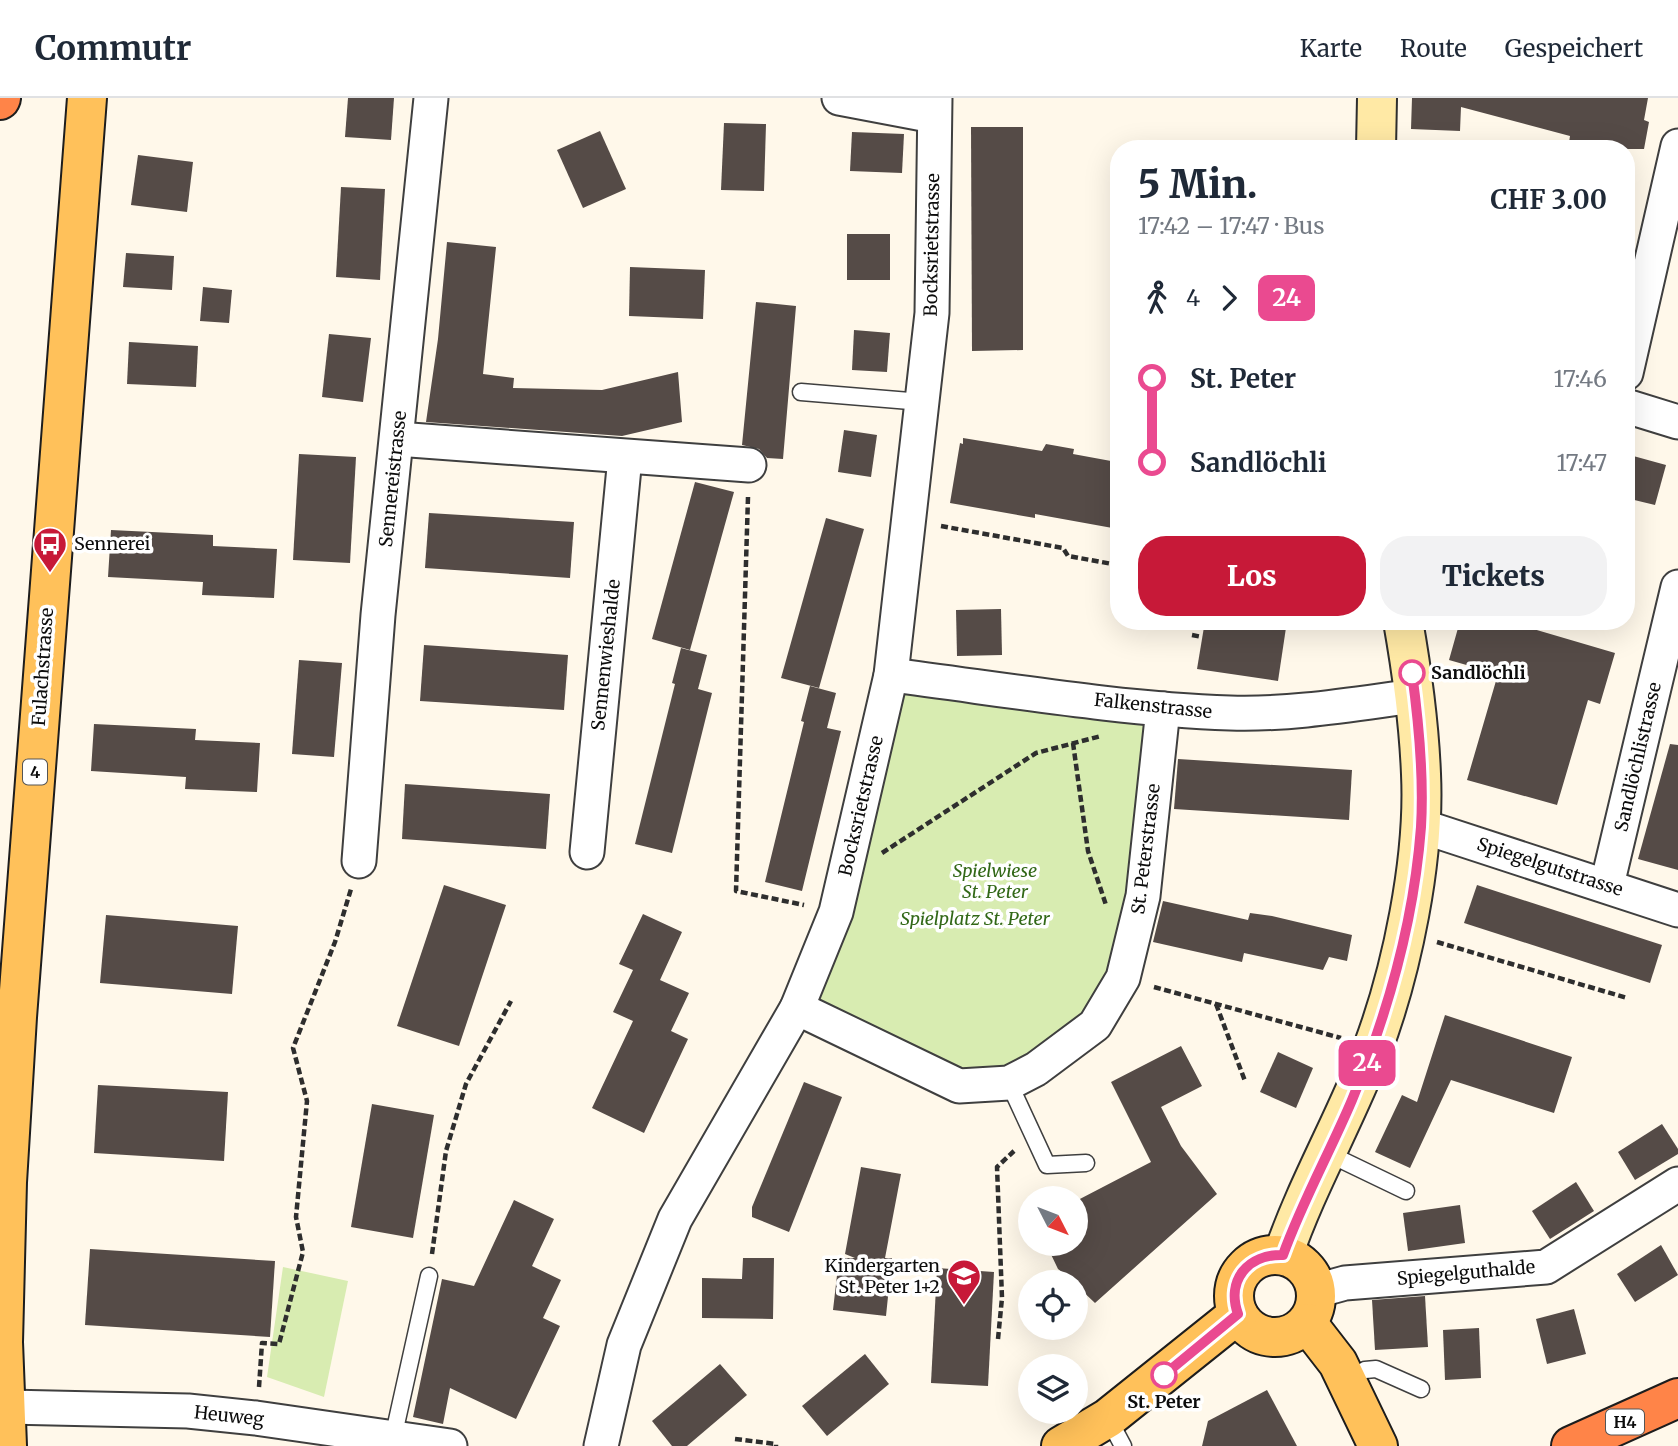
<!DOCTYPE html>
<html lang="de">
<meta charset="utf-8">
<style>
body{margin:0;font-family:Merriweather,serif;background:#f2f2f3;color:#1f2937;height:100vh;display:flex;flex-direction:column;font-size:26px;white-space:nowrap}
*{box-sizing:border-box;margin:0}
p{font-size:23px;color:#747a83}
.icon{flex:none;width:38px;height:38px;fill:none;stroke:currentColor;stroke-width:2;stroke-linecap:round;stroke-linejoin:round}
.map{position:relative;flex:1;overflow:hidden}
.panel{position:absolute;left:1110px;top:42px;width:525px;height:490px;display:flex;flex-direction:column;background:#fff;border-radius:28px;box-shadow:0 7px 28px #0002}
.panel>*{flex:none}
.badge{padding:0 14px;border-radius:10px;font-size:24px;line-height:46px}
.needle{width:46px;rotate:132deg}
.controls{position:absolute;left:1018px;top:1088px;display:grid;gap:14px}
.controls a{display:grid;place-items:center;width:70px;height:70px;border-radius:50%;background:#fff;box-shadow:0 7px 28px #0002;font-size:35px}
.map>.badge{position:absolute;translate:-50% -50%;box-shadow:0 0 0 4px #fff}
.legs{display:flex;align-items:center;gap:10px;height:77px;padding:0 28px;font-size:23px}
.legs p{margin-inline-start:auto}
.overview{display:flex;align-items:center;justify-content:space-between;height:119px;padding:0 28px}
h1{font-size:38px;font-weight:800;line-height:52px}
.button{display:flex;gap:14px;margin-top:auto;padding:14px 28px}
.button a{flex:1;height:80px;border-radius:28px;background:#c71938;color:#fff;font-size:28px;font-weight:800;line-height:80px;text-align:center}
.button a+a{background:#f2f2f3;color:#1f2937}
ul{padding:0 28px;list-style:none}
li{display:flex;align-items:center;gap:24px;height:84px;font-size:26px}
li i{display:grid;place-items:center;width:10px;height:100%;margin:0 9px;background:currentColor}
li i::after{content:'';width:18px;height:18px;margin:-9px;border:5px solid;border-radius:50%;background:#fff}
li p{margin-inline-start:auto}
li:first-child i{background:linear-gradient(#0000 50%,currentColor 0)}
li:last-child i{background:linear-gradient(currentColor 50%,#0000 0)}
header{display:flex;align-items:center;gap:42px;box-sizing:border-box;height:98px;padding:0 35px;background:#fff;border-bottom:2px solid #e0e1e3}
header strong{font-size:33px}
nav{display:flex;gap:38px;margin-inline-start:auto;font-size:24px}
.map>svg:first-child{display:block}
</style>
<header>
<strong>Commutr</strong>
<nav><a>Karte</a><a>Route</a><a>Gespeichert</a></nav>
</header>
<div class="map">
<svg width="1678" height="1348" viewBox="0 0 1678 1348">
<rect width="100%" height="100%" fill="#fff8ea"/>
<g fill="#d8ecb1">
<polygon points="891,577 1163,611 1123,880 1036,971 959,988 797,910"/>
<polygon points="283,1169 348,1183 324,1299 267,1279"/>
</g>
<g fill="#554b47">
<polygon points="348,0 394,0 391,42 345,39"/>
<polygon points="1412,0 1648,0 1644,22 1649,24 1644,51 1568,51 1570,38 1461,9 1460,33 1411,31"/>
<polygon points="724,25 766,26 764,93 721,92"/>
<polygon points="971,29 1023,29 1023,252 972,253"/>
<polygon points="600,33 626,91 583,110 557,52"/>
<polygon points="852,34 904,36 902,75 850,73"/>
<polygon points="138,57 193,64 187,114 131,107"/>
<polygon points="341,89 385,91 380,182 336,179"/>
<rect x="847" y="136" width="43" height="46"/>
<polygon points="447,144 496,149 483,276 514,280 513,290 602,292 678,274 682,324 622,338 426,324 438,241"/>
<polygon points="126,155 174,158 172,192 123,189"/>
<polygon points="630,169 705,172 703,221 629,218"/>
<polygon points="203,189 232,192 229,225 200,223"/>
<polygon points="756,204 796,208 783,361 767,360 759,351 742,347"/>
<polygon points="854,232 890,235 887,274 852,272"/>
<polygon points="329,236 371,240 363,304 322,299"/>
<polygon points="129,244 198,248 196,289 127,286"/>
<polygon points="844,332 877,337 871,379 838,374"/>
<polygon points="963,340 1042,353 1046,346 1074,351 1073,356 1111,363 1110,367 1113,368 1113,371 1118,372 1118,431 1035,416 1035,420 950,405 960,345 963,346"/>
<polygon points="299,356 356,359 350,465 293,462"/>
<polygon points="1626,356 1666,367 1655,407 1626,400"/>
<polygon points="695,384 734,394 690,552 652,541"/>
<polygon points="429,415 574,424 570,480 425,470"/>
<polygon points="826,420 864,431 819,590 781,580"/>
<polygon points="111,432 213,437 213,448 277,451 274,500 202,497 203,484 108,479"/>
<polygon points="1001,511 1002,557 957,558 956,512"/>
<polygon points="1205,523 1287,523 1278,583 1197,571"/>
<polygon points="1460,523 1506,523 1615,555 1600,606 1588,602 1557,707 1467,682 1498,576 1449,562"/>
<polygon points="424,547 568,557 564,612 420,603"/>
<polygon points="681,550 707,557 698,591 712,595 672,755 635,746 675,586 672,585"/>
<polygon points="299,562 342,565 334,659 292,656"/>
<polygon points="810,588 836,595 827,630 841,633 802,793 765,784 804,624 801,623"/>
<polygon points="94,626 196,631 195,642 260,645 257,694 185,691 186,679 91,673"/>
<polygon points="1670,646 1678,647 1678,772 1638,761"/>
<polygon points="1178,661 1352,672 1349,722 1174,711"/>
<polygon points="405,686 550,696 546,751 402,741"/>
<polygon points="444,787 506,807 459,948 397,928"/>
<polygon points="1477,787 1662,847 1650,885 1464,825"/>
<polygon points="1163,803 1248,822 1250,815 1272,818 1352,837 1347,863 1329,859 1323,872 1244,855 1242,864 1153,844"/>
<polygon points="643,816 682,834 660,882 689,895 671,933 688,941 644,1035 592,1010 633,923 613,914 633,872 619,866"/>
<polygon points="106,817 238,828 232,896 100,885"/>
<polygon points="1445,917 1572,959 1554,1015 1451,982 1410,1070 1375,1054 1402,997 1417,1004"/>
<polygon points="1181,948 1202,988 1161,1009 1181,1048 1217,1096 1095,1205 1076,1187 1076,1185 1058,1171 1046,1146 1076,1146 1076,1103 1151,1064 1111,984"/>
<polygon points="1278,954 1313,970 1296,1010 1260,994"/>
<polygon points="804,984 842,999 789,1134 752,1119 752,1109"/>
<polygon points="98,987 228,994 224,1063 94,1055"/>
<polygon points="372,1006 434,1017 413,1140 351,1129"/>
<polygon points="1662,1026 1678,1051 1678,1056 1635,1082 1618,1054"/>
<polygon points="861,1069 901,1076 885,1160 892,1160 886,1218 833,1212 839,1160 855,1160 845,1156"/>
<polygon points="1576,1084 1594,1113 1550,1141 1532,1113"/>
<polygon points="514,1102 554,1121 532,1168 561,1182 543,1220 560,1228 516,1321 450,1290 443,1326 413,1319 442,1181 474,1188"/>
<polygon points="1460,1107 1465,1145 1408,1153 1403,1115"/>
<polygon points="1661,1147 1678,1177 1635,1204 1617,1176"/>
<polygon points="90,1151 275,1163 270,1239 85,1227"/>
<polygon points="743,1160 774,1160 773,1221 702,1220 702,1180 742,1181"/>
<polygon points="937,1170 994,1174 988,1288 931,1285"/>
<polygon points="1425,1198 1428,1249 1375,1252 1372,1202"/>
<polygon points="1574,1211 1586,1256 1547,1266 1536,1221"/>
<polygon points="1479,1230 1481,1280 1445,1282 1443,1232"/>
<polygon points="865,1256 889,1286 827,1338 802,1308"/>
<polygon points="720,1266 747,1297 687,1348 672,1348 652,1323"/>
<polygon points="1267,1292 1297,1348 1202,1348 1208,1323"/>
</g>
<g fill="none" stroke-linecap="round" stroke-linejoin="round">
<g stroke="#3f3f3f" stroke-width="19">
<g id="lane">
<polyline points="801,294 922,304"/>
<polyline points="1009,985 1047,1067 1086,1065"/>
<polyline points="1327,1055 1406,1093"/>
<polyline points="1346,1282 1365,1272 1376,1271 1421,1291"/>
<polyline points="1108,1320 1123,1348"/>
<polyline points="393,1340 429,1178"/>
</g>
</g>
<g stroke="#3f3f3f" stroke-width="37">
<g id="street">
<polyline points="839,0 934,18"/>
<polyline points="1626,275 1678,48"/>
<polyline points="1626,308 1678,324"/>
<polyline points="397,341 749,367"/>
<path d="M 891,577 C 1002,591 1118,611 1230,615 C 1292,617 1354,606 1415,598"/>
<polyline points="1421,728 1678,812"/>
<polyline points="587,754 625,359"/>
<polyline points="359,763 378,517 431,0"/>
<polyline points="1607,787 1678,489"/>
<polyline points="797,910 959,988 1009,985 1036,971 1095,927 1123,880 1143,798 1163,611"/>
<polyline points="1316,1193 1345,1185 1546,1169 1678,1086"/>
<polyline points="7,1309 188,1313 256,1320 450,1348"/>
<polyline points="601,1348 624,1247 675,1121 797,910 836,814 891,577 932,215 935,0"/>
</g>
</g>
<g stroke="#2e2e2e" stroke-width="42">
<g id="secondary">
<polyline points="1376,51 1377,0"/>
<path d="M 1283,1157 C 1307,1087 1345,1022 1372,952 C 1402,873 1425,761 1421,676 C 1419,625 1412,574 1403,523"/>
</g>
</g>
<g stroke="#1d1d1d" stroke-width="42">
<g id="primary">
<circle cx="1275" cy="1198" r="41"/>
<polyline points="1307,1225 1338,1265 1378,1348"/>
<polyline points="7,1348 3,1244 7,1084 17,919 87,0"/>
<polyline points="1061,1348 1108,1320 1238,1216"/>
</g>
</g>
<g stroke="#1d1d1d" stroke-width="42">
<g id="highway">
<polyline points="0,2 1,0"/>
<polyline points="1571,1348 1678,1300"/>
</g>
</g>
<g stroke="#2e2e2e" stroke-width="4.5" stroke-dasharray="7 3.5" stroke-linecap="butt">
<polyline points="748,399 736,793 804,807"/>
<polyline points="941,428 1063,450 1068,458 1118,467"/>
<polyline points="1192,537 1202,539"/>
<polyline points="1073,645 1088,753 1106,807"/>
<polyline points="882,755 1036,655 1101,638"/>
<polyline points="1437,844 1627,900"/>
<polyline points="1154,889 1341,940"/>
<polyline points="1216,906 1245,983"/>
<polyline points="432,1156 446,1053 466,986 511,903"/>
<polyline points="998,1241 1002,1200 997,1069 1014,1053"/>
<polyline points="259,1289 262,1245 279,1246 303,1154 296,1119 307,1003 293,950 335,844 351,791"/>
<polyline points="735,1341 776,1346 776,1348"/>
</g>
<use href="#lane" stroke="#fff" stroke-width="16"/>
<use href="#street" stroke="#fff" stroke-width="33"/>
<use href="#secondary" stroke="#ffe9a5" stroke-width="38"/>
<use href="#primary" stroke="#ffc15a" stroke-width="38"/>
<use href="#highway" stroke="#ff8448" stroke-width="38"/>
</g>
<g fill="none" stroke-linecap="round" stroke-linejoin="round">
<g stroke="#fff" stroke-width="16">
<path id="line-1" d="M 1164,1277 L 1238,1216 C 1226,1182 1248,1156 1283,1157 C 1302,1104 1330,1054 1352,1002 C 1388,915 1414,823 1421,729 C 1424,678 1419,626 1412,575"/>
</g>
<use href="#line-1" stroke="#ea4a90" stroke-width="10"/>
</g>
<defs>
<g id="bus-pin" transform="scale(1.75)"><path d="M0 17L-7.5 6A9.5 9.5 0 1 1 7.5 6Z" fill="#c71938" stroke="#fff"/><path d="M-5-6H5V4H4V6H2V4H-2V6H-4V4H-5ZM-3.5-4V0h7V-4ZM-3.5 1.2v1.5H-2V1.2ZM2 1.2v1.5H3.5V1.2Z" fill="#fff"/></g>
<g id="school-pin" transform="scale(1.75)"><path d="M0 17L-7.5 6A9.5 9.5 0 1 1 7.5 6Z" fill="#c71938" stroke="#fff"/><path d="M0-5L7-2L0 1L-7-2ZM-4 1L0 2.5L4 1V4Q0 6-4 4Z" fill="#fff"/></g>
</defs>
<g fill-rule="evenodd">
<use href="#bus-pin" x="50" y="446"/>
<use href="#school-pin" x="964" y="1178"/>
</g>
<g fill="#fff" stroke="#ea4a90" stroke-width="3.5">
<circle cx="1412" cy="575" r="12"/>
<circle cx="1164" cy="1277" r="12"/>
</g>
<g text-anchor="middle" stroke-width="7" stroke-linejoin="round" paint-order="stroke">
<g fill="#fff" stroke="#555" stroke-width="2">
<rect x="23" y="661.5" width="24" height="25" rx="5"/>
<rect x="1606" y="1311.5" width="38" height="25" rx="5"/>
</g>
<g font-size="16" font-weight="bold" fill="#0c0c0c">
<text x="35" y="680">4</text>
<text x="1625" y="1330">H4</text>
</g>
<g font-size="18" fill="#0c0c0c" stroke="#fff">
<text transform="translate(932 147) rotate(-89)" y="6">Bocksrietstrasse</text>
<text transform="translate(393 381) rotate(-84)" y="6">Sennereistrasse</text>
<text transform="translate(606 557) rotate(-84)" y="6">Sennenwieshalde</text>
<text transform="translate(43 569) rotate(-86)" y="6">Fulachstrasse</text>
<text transform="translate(1153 608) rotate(6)" y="6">Falkenstrasse</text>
<text transform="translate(1638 659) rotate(-77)" y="6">Sandlöchlistrasse</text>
<text transform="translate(861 708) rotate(-77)" y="6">Bocksrietstrasse</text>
<text transform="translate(1146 751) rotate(-83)" y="6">St. Peterstrasse</text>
<text transform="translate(1550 769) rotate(18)" y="6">Spiegelgutstrasse</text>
<text transform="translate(1466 1175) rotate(-5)" y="6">Spiegelguthalde</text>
<text transform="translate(229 1318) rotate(6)" y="6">Heuweg</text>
</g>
<g font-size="18" fill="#0c0c0c" stroke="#fff" text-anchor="start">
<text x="74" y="452">Sennerei</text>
<text x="940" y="1174" text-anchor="end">Kindergarten<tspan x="940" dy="21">St. Peter 1+2</tspan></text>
</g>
<g font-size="18" font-weight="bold" fill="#0c0c0c" stroke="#fff" text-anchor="start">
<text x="1431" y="581">Sandlöchli</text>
<text x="1164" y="1310" text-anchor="middle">St. Peter</text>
</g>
<g font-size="18" font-style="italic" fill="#326817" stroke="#fff">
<text x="995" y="779">Spielwiese<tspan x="995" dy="21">St. Peter</tspan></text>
<text x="975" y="827">Spielplatz St. Peter</text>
</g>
</g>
</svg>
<div class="controls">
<a><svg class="needle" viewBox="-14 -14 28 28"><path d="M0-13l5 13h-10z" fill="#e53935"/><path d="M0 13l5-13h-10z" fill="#747a83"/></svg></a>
<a><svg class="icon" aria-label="locate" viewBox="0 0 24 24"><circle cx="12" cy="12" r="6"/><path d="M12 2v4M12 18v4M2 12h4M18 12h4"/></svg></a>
<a><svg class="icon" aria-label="layers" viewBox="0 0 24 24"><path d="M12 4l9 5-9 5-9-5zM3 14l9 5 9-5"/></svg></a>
</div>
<b class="badge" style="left:1367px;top:965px;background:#ea4a90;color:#fff">24</b>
<section class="panel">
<div class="overview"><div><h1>5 Min.</h1><p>17:42 – 17:47 · Bus</p></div><b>CHF 3.00</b></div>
<div class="legs"><svg class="icon" aria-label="walk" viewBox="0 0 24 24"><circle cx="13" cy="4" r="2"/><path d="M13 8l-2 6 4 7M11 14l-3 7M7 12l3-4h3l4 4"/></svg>4<svg class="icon" aria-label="forward" viewBox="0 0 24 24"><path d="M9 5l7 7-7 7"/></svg><b class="badge" style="background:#ea4a90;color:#fff">24</b></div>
<ul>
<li><i style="color:#ea4a90"></i><b>St. Peter</b><p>17:46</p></li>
<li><i style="color:#ea4a90"></i><b>Sandlöchli</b><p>17:47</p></li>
</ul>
<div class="button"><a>Los</a><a>Tickets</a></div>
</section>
</div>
